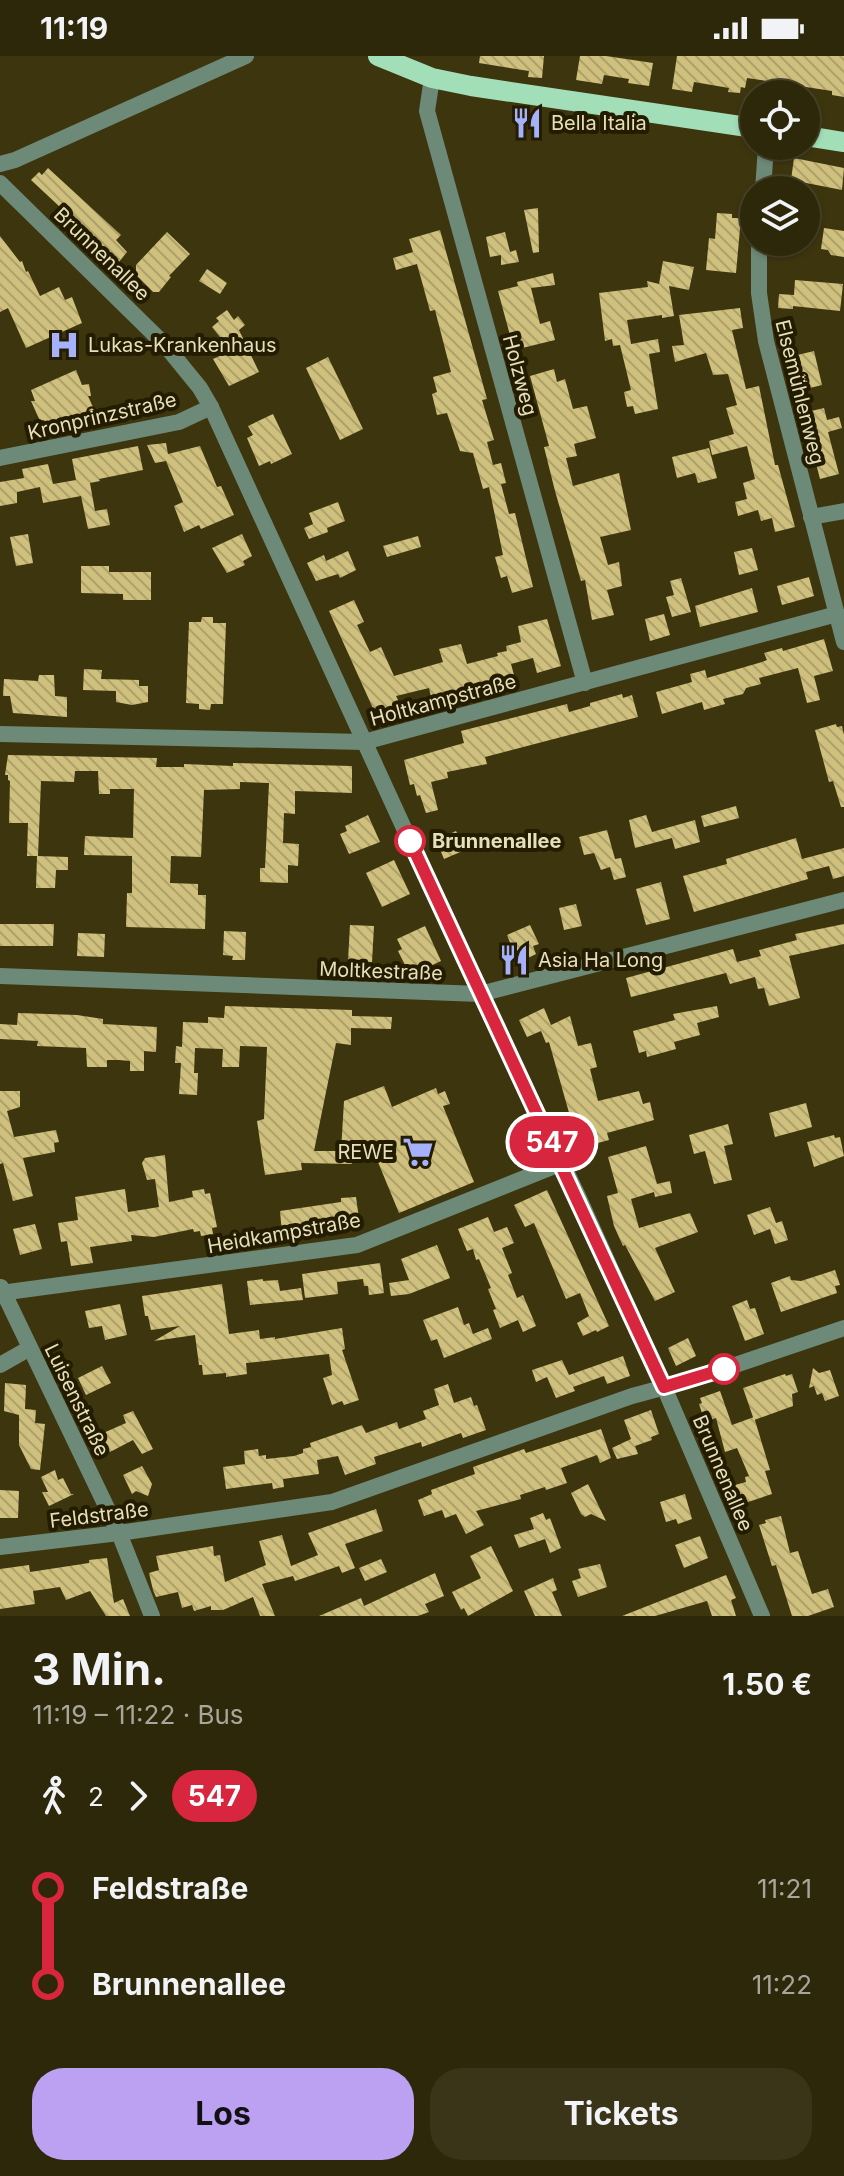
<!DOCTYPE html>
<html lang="de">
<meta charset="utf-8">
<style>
body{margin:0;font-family:Inter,sans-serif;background:#3a3418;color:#f1f3f6;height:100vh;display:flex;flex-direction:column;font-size:30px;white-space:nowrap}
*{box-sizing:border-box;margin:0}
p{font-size:26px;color:#a7a69c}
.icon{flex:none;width:44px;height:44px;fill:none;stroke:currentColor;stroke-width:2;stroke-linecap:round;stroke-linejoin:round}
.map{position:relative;height:1560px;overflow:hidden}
.panel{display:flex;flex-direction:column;background:#2e280a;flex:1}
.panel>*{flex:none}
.badge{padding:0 16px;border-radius:26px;font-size:28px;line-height:52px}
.controls{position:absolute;left:740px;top:24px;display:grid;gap:16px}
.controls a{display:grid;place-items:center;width:80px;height:80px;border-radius:50%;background:#2e280a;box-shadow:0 2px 6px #0004,0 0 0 2px #49442b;font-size:40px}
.map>.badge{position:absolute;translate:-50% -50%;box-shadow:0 0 0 4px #fff}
.legs{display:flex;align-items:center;gap:12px;height:88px;padding:0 32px;font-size:26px}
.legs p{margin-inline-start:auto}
.headline{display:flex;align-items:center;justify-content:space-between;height:136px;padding:0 32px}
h1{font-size:44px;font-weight:700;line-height:60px}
.primary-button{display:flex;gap:16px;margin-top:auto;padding:16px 32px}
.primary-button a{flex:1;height:92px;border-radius:32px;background:#bca0f2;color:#111;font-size:32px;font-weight:700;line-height:92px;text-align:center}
.primary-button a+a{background:#3a3418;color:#f1f3f6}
ul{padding:0 32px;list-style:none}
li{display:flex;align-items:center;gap:28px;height:96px;font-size:30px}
li i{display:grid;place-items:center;width:12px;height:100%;margin:0 10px;background:currentColor}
li i::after{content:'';width:20px;height:20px;margin:-10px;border:6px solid;border-radius:50%;background:#2e280a}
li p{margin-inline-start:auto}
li:first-child i{background:linear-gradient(#0000 50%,currentColor 0)}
li:last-child i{background:linear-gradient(currentColor 50%,#0000 0)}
.status{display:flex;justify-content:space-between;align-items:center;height:56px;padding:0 40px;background:#2e280a;direction:ltr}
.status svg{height:22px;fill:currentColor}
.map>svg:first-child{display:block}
</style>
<div class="status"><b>11:19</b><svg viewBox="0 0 49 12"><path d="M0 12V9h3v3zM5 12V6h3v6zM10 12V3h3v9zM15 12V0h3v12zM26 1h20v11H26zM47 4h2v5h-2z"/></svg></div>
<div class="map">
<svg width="844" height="1560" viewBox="0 0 844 1560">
<defs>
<pattern id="building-back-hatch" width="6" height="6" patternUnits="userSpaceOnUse" patternTransform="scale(2)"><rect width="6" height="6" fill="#d0c07d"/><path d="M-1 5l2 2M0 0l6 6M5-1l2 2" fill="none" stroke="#ada16c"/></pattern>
</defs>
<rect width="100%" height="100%" fill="#3d350e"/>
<g fill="url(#building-back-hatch)">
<polygon points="480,0 544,0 542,22 528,21 529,15 479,7"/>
<polygon points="580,0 606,0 653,7 649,30 628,27 629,23 604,19 602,28 576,24"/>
<polygon points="677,0 844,0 844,41 832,39 832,35 747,22 745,32 741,31 740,37 728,36 729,32 694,26 692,36 672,33"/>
<polygon points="794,102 844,112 842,134 791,124"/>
<polygon points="48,112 121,179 116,184 127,196 119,206 31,124 39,116 42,119"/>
<polygon points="538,152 539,196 533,197 524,154"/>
<polygon points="717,157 732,158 732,162 741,162 736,217 706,214 709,182 715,183"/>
<polygon points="824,172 844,175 844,201 831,199 828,194 821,193"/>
<polygon points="440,174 487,343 482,344 494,384 487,386 493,409 501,407 506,427 501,428 509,458 515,457 533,531 512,537 507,520 501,522 495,501 503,499 489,431 483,433 473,397 460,395 447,357 437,359 432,338 437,336 433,321 451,316 435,254 430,255 417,208 396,214 393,202 413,196 409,183"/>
<polygon points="167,176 190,198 169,220 171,221 159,236 153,236 136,219 136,209"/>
<polygon points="505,176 510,196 516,194 519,206 501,209 501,199 490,201 486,181"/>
<polygon points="0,180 20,206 22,205 26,216 28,215 40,240 59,231 65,244 72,241 82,267 26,292 8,252 0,256"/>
<polygon points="663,205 694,211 689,234 669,230 674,260 662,262 662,259 627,264 631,288 658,283 660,296 649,298 658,353 635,358 633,350 627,351 624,336 631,334 620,289 613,290 612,283 605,285 599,237 648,231 647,225 659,228"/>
<polygon points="207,213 227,227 220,238 199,225"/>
<polygon points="553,217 555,229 531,232 540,268 550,265 555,284 514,294 498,235 518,230 517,226"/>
<polygon points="795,224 843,228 840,255 793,250 793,253 778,252 779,238 794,239"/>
<polygon points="740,252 743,272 732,274 746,333 759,330 775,409 778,409 795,471 775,476 772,462 761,465 758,454 738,460 735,446 747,443 743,427 755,423 747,390 712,399 709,385 734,378 726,352 737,349 728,318 713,319 706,297 675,306 672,290 684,289 679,259"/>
<polygon points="227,254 234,264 238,260 245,269 239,274 259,316 229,330 213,303 231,295 212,271 219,265 216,262"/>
<polygon points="814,295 822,329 798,335 789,301"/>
<polygon points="328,301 363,373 340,384 306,312"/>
<polygon points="554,313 557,326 565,323 573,353 587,350 596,382 574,388 577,400 566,402 573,430 619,417 631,474 600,481 608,509 619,506 622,530 607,534 614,559 592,564 585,524 581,525 555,435 544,391 549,390 530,320"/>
<polygon points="76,314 82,329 89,328 91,340 88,340 96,358 85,363 86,366 50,379 44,364 40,365 31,345 35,345 31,334"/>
<polygon points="824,352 827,364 839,361 842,372 828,376 839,418 820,423 803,357"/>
<polygon points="273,358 292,398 271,408 270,405 259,410 247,382 253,379 248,370"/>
<polygon points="166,387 168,398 200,390 217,431 221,430 234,459 201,473 199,469 184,476 174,450 183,446 166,405 155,407 147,389"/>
<polygon points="138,390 143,414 99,423 100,425 90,427 95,455 107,453 110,469 88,473 81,440 43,447 40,431 17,436 17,447 0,450 0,426 24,422 22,413 48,408 53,428 76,424 72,403"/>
<polygon points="709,392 717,422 698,427 695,417 677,422 672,401"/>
<polygon points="338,446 345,465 327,472 328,476 309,483 304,472 313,468 309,457"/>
<polygon points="28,478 33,507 16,510 10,481"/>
<polygon points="242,478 252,500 243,505 245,509 227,517 212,492"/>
<polygon points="418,480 421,491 387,501 383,490"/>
<polygon points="752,492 758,514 739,519 734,496"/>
<polygon points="348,495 356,514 340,522 338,518 316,525 307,507 324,499 326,505"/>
<polygon points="81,510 109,510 109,516 151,516 151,544 123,544 123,538 81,537"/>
<polygon points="809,521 814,540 782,549 777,530"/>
<polygon points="681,522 691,556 672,561 666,541 674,539 670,525"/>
<polygon points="752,532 758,556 700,571 695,550"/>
<polygon points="354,544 364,566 357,569 370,596 381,591 394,620 443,606 439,593 461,588 467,608 498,600 497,597 507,595 506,590 521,586 518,570 547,563 561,610 537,617 533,602 511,608 514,619 432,645 429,632 396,640 399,646 394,648 400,660 381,670 329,555"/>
<polygon points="664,558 670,579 650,585 645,563"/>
<polygon points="202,561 213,561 213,567 226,567 223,648 211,648 210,654 199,653 199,648 186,647 189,566 201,566"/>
<polygon points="824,583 833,615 814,620 820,644 807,647 798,612 759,622 761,628 746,632 743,638 723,643 725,648 704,654 702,646 662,658 656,636 692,626 690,618 705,614 707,622 762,606 767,604 764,597 782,592 783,595"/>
<polygon points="84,613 102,614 101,623 139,624 139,630 148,630 148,646 132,649 116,646 116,635 83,634"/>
<polygon points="39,619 54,619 55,640 67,641 67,661 13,657 10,640 3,640 4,623 38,625"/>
<polygon points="622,638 623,642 632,639 638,661 485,701 487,708 447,716 448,722 431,726 438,754 426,757 420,739 417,740 414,728 410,729 404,704 464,687 461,675 567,648 569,656 590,650 590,647"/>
<polygon points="836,668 837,671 842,670 844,679 844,751 841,751 833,725 829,726 815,674"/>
<polygon points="8,699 157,702 156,711 184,711 184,708 233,710 233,707 352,710 352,737 295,735 295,758 284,757 283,787 299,788 298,810 288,809 288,827 260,826 260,812 265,812 269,727 240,726 240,733 204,734 201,801 171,800 170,827 198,828 198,839 206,839 205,873 126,871 127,837 132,837 132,800 84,799 85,780 133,782 134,733 110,733 110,738 99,738 98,715 75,715 74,726 41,725 38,800 27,800 28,767 9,767 10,725 8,724 8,719 5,719"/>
<polygon points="736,750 739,762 704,771 701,760"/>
<polygon points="368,759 380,786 349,798 340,778 347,775 345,770"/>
<polygon points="646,759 652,776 695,764 700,786 675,793 672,782 635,792 629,764"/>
<polygon points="607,774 615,803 621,802 626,821 614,824 610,811 601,814 594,797 584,799 579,781"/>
<polygon points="456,775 465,794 444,803 436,784"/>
<polygon points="796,782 802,803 844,792 844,820 833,823 829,810 806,816 808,823 694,856 683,820 727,808 726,803"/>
<polygon points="37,800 68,801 68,814 56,814 55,832 36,832"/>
<polygon points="394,804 410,838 382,851 366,817"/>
<polygon points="661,826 670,863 646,869 636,833"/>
<polygon points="576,848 582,870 564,874 559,852"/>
<polygon points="0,868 54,868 53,890 0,890"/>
<polygon points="844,868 844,888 789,900 800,942 769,950 764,932 758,933 755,921 730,928 726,917 631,941 626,922 733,893 737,906 761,900 759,894 797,884 795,878"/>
<polygon points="350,869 374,870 372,906 348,905"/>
<polygon points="530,869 539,888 533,890 536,898 518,907 507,879"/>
<polygon points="425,870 441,905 413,918 408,908 405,909 398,895 402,893 397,883"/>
<polygon points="224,875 246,876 245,904 232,904 233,900 223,899"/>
<polygon points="78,877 105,878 104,901 77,900"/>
<polygon points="225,950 352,954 352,960 392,961 391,973 351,972 351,989 336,987 314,1095 341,1095 344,1045 384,1030 392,1051 436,1032 438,1038 445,1035 450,1048 443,1050 474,1126 399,1157 373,1094 353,1101 352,1108 301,1107 302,1114 265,1119 257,1065 264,1063 267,991 240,990 239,1011 222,1011 223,993 195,992 194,1017 198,1017 197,1039 179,1038 181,1007 175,1007 176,990 182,991 183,966 208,967 208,961 224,962"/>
<polygon points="717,950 719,961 697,967 700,979 674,986 676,993 647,1001 646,995 639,997 633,975 675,964 673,958"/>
<polygon points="544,952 551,969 570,960 578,990 591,987 597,1011 590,1013 598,1045 639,1035 643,1048 650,1046 654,1064 607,1077 609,1084 579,1092 549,986 546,987 541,975 527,981 519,964"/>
<polygon points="18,957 77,959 103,963 103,968 157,971 156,996 144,995 144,1015 130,1015 130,1005 119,1004 107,1004 107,1011 87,1011 86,992 37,990 38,985 0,983 0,968 17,969"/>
<polygon points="0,1035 20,1035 20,1051 7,1055 14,1081 56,1074 59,1086 54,1087 55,1096 23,1102 33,1140 13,1145 3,1107 0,1108"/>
<polygon points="806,1047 812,1071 775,1081 769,1057"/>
<polygon points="728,1068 733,1088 724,1090 732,1124 714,1128 705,1095 694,1098 689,1079"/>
<polygon points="834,1079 835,1082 840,1081 844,1100 814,1111 807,1086"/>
<polygon points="646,1090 657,1128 670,1125 672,1137 655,1141 654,1136 631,1143 639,1172 690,1157 698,1176 655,1192 675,1236 655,1245 625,1189 623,1190 614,1170 607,1140 618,1137 608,1101"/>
<polygon points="165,1099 169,1146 193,1141 192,1135 204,1133 205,1138 210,1137 217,1171 212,1172 213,1178 201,1180 200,1175 194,1176 193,1173 154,1181 131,1179 132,1185 90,1191 93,1207 71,1210 67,1185 61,1186 58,1167 78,1164 75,1141 125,1133 128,1156 159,1151 155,1123 147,1124 142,1107 145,1102"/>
<polygon points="547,1134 609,1270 597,1276 596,1274 583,1280 577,1267 589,1260 580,1237 566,1243 534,1167 525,1171 514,1149"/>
<polygon points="356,1141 360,1170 292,1179 292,1176 282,1178 280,1155 341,1146 341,1142"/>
<polygon points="770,1151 776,1167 782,1165 788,1184 775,1188 770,1173 754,1179 747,1159"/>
<polygon points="488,1161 494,1176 507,1171 514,1187 502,1192 512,1217 508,1219 517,1242 523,1239 536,1270 523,1276 518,1264 500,1272 493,1254 496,1253 488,1233 491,1232 479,1203 476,1204 473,1193 467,1195 458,1173"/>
<polygon points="35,1168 42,1193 20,1199 13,1173"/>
<polygon points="437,1189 450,1222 409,1238 391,1240 389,1227 409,1224 401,1203"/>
<polygon points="380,1207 384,1237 369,1239 368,1230 364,1230 363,1223 337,1226 338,1238 305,1242 302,1218"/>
<polygon points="835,1214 840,1229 835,1230 837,1237 781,1256 771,1227 790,1220 791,1224 801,1225"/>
<polygon points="263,1223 263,1225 278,1224 280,1235 301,1232 303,1244 250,1249 247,1225"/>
<polygon points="222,1228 229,1278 259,1274 260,1283 275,1281 275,1283 342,1272 345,1293 342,1294 359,1344 344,1349 342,1345 332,1349 323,1322 332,1319 329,1298 246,1307 247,1318 226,1321 226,1317 203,1319 202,1309 199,1309 195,1279 154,1285 180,1270 151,1274 148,1260 145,1260 142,1240"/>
<polygon points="747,1244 750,1253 755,1252 764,1278 745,1285 732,1250"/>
<polygon points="120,1248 127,1279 105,1284 102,1270 89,1272 85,1255"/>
<polygon points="458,1251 464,1269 469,1267 473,1278 488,1272 492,1283 444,1302 437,1283 431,1285 423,1264"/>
<polygon points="688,1282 696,1300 676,1310 668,1292"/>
<polygon points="623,1300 630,1320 607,1328 604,1320 573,1331 575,1335 556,1342 547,1321 536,1326 532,1314 562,1304 569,1319"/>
<polygon points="102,1310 111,1327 86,1339 78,1322"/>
<polygon points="813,1312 819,1317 830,1314 839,1340 825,1345 822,1337 817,1339 814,1330 809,1332"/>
<polygon points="785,1318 786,1320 792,1318 798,1336 792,1338 793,1350 754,1364 743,1332"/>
<polygon points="5,1327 26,1329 25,1353 36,1354 35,1367 45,1368 40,1414 31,1413 19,1389 19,1359 4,1355"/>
<polygon points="448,1328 454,1347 471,1341 474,1350 477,1349 486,1374 463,1382 461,1377 422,1391 421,1386 374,1401 376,1408 345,1419 338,1400 317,1404 319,1418 283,1423 284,1431 273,1433 272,1427 226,1433 223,1411 245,1408 244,1395 258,1393 259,1400 266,1399 266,1403 294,1400 303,1397 303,1393 311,1391 310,1387 362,1369 366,1377 397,1366 399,1373 426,1363 423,1355 439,1349 434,1333"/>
<polygon points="720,1335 732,1369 754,1361 770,1414 765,1415 772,1438 742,1448 735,1429 746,1426 745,1421 749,1420 737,1392 725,1396 716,1362 705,1366 699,1348 702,1347 700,1342"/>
<polygon points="651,1354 659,1378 651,1381 652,1384 635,1390 638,1398 617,1403 612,1392 631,1383 624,1364"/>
<polygon points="133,1355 153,1393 142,1398 133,1384 110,1396 101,1378 126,1367 123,1359"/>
<polygon points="601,1373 611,1402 600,1407 597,1399 561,1412 567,1427 546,1434 545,1431 520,1439 521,1443 476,1455 484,1469 466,1478 456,1458 445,1462 442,1454 424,1460 418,1444 432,1438 431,1434 475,1418 473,1411 524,1393 526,1397"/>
<polygon points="142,1410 152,1428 148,1440 136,1435 132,1438 123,1419"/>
<polygon points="55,1414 58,1424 63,1422 71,1438 74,1438 49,1450 42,1436 48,1436 41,1421"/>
<polygon points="588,1428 606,1465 591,1458 585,1461 581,1458 571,1437"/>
<polygon points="0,1434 19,1435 18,1462 0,1462"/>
<polygon points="685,1438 692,1463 678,1468 676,1463 666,1466 660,1446"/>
<polygon points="376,1453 383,1475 345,1488 355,1512 342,1517 339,1510 295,1525 293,1520 262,1528 275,1560 260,1560 253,1541 223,1554 211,1554 211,1550 194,1555 192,1549 182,1552 178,1536 156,1541 153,1534 149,1517 159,1514 156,1500 213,1490 214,1500 220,1499 225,1526 266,1509 259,1485 282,1479 291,1510 318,1499 308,1477"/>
<polygon points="543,1457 546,1464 550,1462 561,1492 550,1497 545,1483 519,1492 514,1479 534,1473 530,1462"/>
<polygon points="781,1460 790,1497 798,1495 812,1538 828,1533 834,1551 808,1560 792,1560 776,1509 772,1510 759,1469 766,1467 765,1464"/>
<polygon points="700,1480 708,1502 684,1512 675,1489"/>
<polygon points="491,1490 513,1535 468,1560 464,1552 461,1554 452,1536 481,1522 470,1500"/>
<polygon points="107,1502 114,1547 123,1543 130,1560 106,1560 90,1535 66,1544 60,1531 33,1535 35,1548 0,1553 0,1513 29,1509 30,1516 89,1507 89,1504"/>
<polygon points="381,1503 387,1516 365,1525 359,1512"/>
<polygon points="600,1508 607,1531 578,1541 572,1525 581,1522 578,1513"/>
<polygon points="435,1517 444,1540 425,1548 429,1556 418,1560 319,1560 361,1542 364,1550"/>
<polygon points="726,1519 736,1542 731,1544 736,1560 712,1560 707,1545 655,1560 622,1560"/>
<polygon points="553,1522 557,1534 552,1536 562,1560 535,1560 524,1535"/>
</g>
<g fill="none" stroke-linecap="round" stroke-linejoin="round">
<g stroke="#6d8977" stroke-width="16">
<polyline points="432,22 427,55 585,627"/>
<polyline points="0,108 15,104 246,0"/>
<polyline points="0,127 165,289 200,332 211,351 480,938 578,1140 664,1331 762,1560"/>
<polyline points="763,134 766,90"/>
<polyline points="759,186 759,237 766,285 844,586"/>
<polyline points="0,402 179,366 211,351"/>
<polyline points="811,461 844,455"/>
<polyline points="0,678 364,686 837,558"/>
<polyline points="0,920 480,938 844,844"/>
<polyline points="1,1231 119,1477 152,1560"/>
<polyline points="0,1237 357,1189 562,1107"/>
<polyline points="0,1309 30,1292"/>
<polyline points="0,1491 119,1477 332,1446 632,1340 688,1325 844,1272"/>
</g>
<g stroke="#a2deb8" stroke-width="20">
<polyline points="378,0 432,22 471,30 754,72"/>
<polyline points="806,80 844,86"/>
</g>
</g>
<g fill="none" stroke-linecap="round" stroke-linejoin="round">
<g stroke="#fff" stroke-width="18">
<path id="line-1" d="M 410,785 C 494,968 581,1149 664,1331 L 724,1313"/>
</g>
<use href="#line-1" stroke="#d7263d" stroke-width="12"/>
</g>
<defs>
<g id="restaurant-bare" transform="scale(2.4)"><path d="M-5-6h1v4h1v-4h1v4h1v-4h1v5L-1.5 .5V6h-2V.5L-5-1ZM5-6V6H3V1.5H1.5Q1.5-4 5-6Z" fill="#a6b1fc" stroke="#231c00" stroke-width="2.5" paint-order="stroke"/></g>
<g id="hospital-bare" transform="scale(2.4)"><path d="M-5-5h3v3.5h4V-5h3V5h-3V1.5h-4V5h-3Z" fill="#a6b1fc" stroke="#231c00" stroke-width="2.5" paint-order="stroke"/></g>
<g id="supermarket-bare" transform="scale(2.4)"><path d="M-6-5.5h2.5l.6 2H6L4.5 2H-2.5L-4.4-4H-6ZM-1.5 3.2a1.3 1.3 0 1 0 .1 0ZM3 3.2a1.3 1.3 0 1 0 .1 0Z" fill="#a6b1fc" stroke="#231c00" stroke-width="2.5" paint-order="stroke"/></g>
</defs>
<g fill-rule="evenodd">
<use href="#restaurant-bare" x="527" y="67"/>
<use href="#hospital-bare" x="64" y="289"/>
<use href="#restaurant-bare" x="514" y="904"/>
<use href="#supermarket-bare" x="418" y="1096"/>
</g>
<g fill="#fff" stroke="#d7263d" stroke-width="4">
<circle cx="410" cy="785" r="14"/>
<circle cx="724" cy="1313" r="14"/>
</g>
<g text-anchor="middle" stroke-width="8" stroke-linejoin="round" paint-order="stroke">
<g font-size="20" fill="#e7dfbc" stroke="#231c00" text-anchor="start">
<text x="551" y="74">Bella Italia</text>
<text x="88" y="296">Lukas-Krankenhaus</text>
<text x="538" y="911">Asia Ha Long</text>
<text x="394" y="1103" text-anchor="end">REWE</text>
</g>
<g font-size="20" fill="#e7dfbc" stroke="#231c00">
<text transform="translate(102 198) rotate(44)" y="7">Brunnenallee</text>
<text transform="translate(520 319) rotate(75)" y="7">Holzweg</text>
<text transform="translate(800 336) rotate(76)" y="7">Elsemühlenweg</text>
<text transform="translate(102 360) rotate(-13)" y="7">Kronprinzstraße</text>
<text transform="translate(443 644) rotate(-15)" y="7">Holtkampstraße</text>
<text transform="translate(381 915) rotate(2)" y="7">Moltkestraße</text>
<text transform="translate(284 1177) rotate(-10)" y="7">Heidkampstraße</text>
<text transform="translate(77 1344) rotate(64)" y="7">Luisenstraße</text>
<text transform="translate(723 1417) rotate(67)" y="7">Brunnenallee</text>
<text transform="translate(99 1459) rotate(-7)" y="7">Feldstraße</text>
</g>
<g font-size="20" font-weight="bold" fill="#e7dfbc" stroke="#231c00" text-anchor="start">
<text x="432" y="792">Brunnenallee</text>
</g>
</g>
</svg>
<div class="controls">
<a><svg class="icon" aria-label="locate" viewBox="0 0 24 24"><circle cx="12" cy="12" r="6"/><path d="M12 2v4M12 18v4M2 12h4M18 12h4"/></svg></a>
<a><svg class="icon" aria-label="layers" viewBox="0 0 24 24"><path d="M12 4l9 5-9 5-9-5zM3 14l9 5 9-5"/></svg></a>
</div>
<b class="badge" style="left:552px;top:1086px;background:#d7263d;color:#fff">547</b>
</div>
<section class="panel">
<div class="headline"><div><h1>3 Min.</h1><p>11:19 – 11:22 · Bus</p></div><b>1.50 €</b></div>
<div class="legs"><svg class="icon" aria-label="walk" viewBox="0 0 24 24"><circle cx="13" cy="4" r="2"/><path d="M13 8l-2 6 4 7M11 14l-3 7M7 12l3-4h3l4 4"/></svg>2<svg class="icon" aria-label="forward" viewBox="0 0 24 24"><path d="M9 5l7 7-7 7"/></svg><b class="badge" style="background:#d7263d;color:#fff">547</b></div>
<ul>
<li><i style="color:#d7263d"></i><b>Feldstraße</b><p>11:21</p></li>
<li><i style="color:#d7263d"></i><b>Brunnenallee</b><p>11:22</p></li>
</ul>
<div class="primary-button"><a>Los</a><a>Tickets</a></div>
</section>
